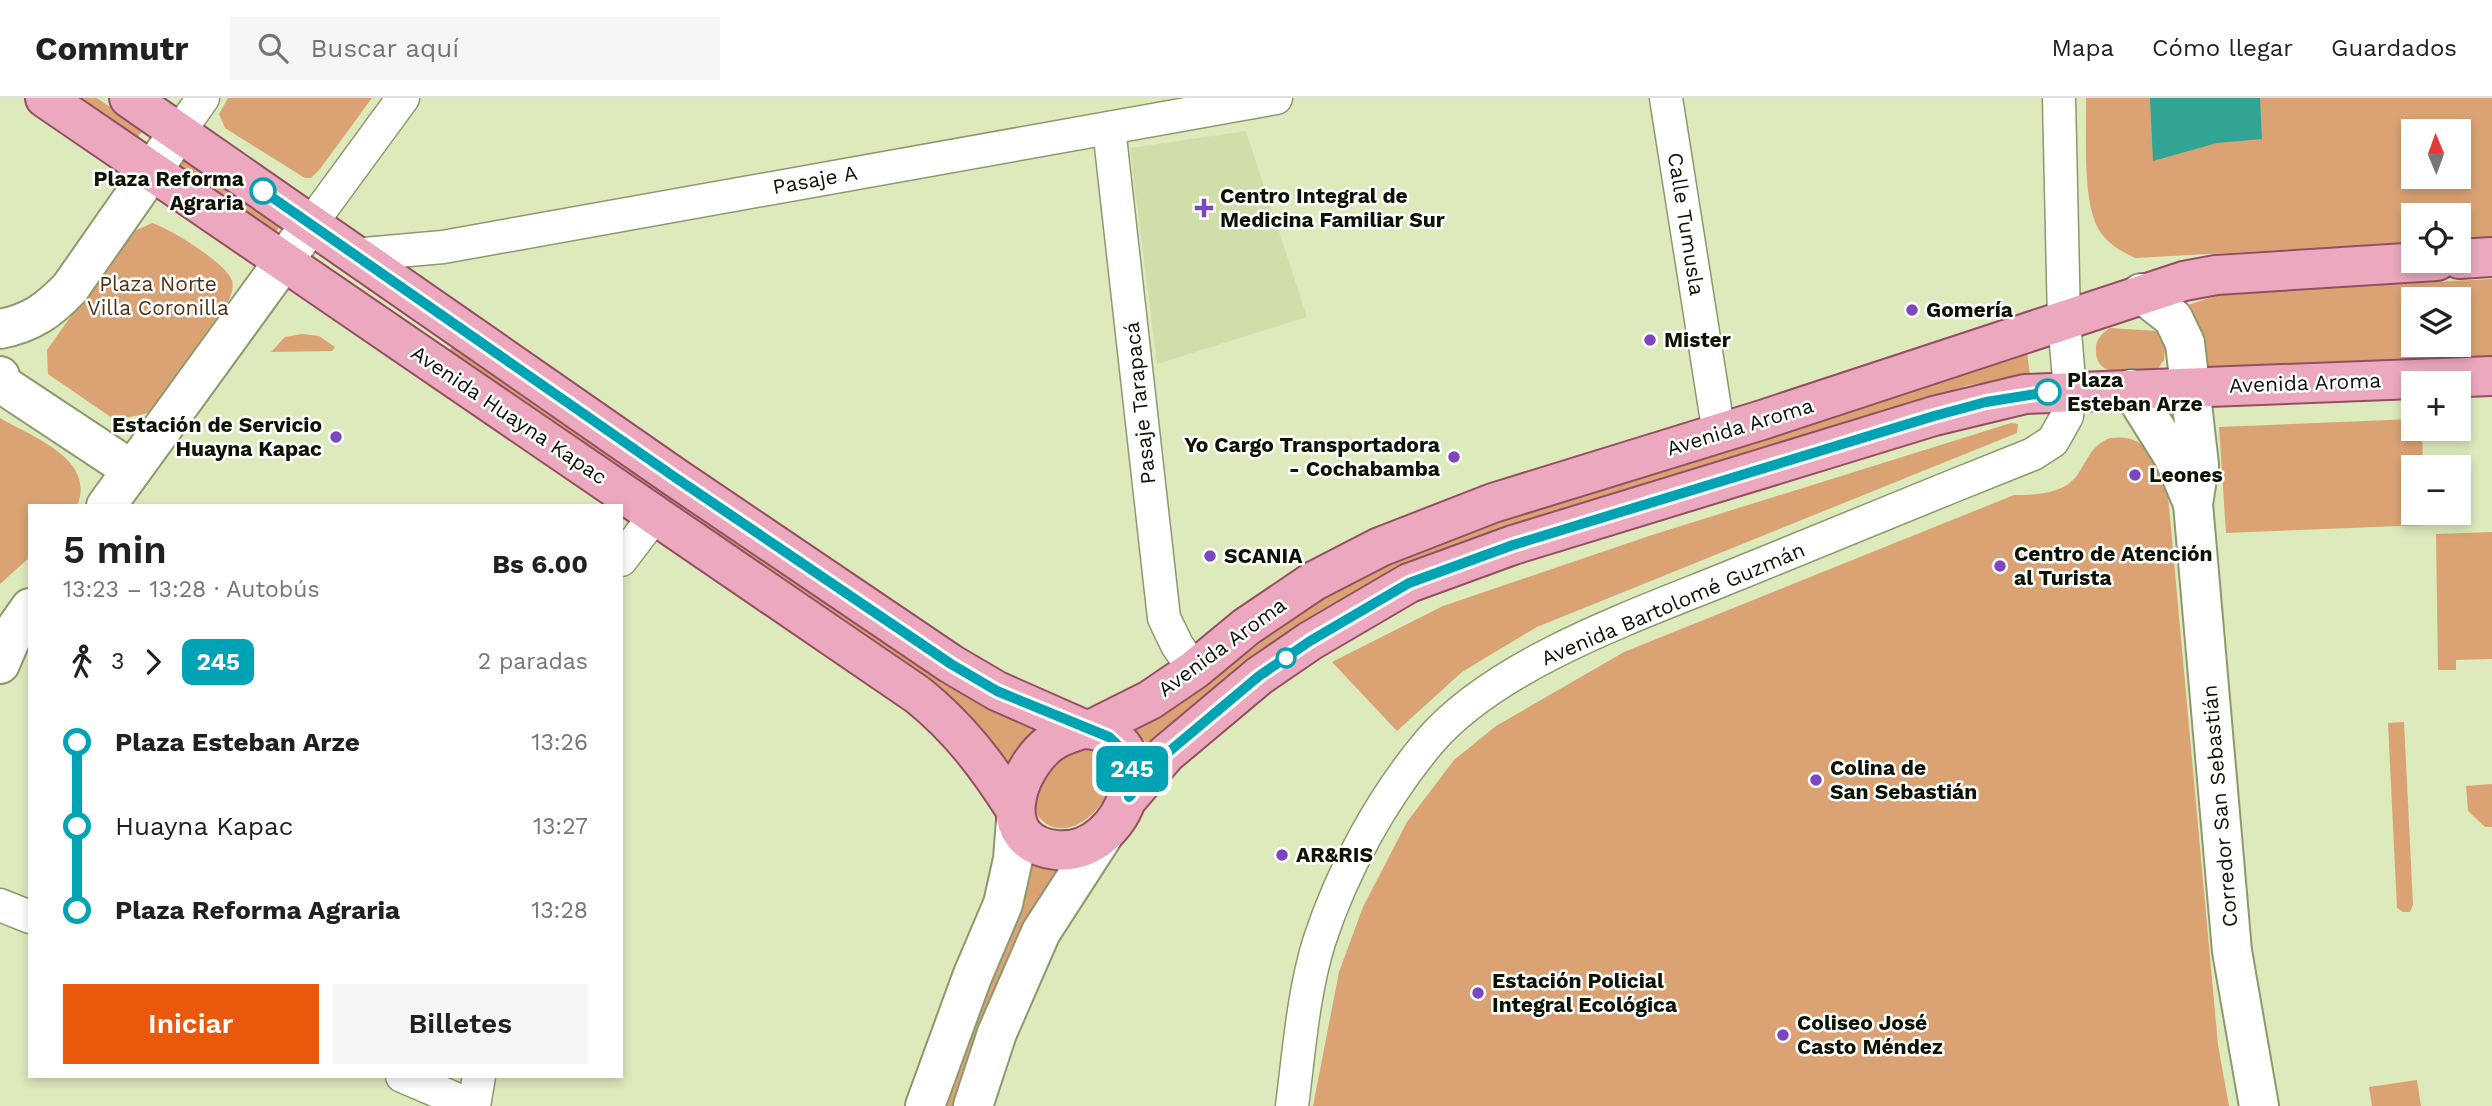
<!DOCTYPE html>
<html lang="es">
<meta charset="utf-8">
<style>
body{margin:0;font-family:"Work Sans",sans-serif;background:#f6f6f6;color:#202124;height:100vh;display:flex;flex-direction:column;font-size:26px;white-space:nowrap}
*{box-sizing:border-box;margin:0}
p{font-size:23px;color:#757577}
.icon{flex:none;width:38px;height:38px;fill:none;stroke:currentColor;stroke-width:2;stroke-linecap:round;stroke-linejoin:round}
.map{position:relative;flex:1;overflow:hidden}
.drawer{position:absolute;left:28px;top:406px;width:595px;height:574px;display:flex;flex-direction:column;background:#fff;border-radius:0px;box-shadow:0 4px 10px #0003}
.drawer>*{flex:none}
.badge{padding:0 14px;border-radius:10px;font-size:24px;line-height:46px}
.needle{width:46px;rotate:359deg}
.fabs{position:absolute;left:2401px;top:21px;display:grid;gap:14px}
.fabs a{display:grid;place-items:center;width:70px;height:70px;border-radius:0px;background:#fff;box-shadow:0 4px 10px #0003;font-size:35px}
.map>.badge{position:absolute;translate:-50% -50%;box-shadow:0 0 0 4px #fff}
.legs{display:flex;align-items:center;gap:10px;height:77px;padding:0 35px;font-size:23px}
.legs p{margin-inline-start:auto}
.headline{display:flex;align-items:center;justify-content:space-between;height:119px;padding:0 35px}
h1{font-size:38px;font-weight:600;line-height:52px}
.button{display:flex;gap:14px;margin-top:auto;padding:14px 35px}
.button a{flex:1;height:80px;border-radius:0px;background:#ea580c;color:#fff;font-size:28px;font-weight:600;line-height:80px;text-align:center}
.button a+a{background:#f6f6f6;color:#202124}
ul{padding:0 35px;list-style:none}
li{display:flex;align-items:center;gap:24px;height:84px;font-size:26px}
li i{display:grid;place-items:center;width:10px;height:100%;margin:0 9px;background:currentColor}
li i::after{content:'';width:18px;height:18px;margin:-9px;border:5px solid;border-radius:50%;background:#fff}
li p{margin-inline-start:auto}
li:first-child i{background:linear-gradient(#0000 50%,currentColor 0)}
li:last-child i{background:linear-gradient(currentColor 50%,#0000 0)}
header{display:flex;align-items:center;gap:42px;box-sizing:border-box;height:98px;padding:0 35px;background:#fff;border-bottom:2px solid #e0e0e0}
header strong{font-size:33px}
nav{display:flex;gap:38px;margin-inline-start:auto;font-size:24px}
.search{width:490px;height:63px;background:#f6f6f6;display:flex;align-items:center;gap:18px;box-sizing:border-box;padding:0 24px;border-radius:0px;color:#757577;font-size:26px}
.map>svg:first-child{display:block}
</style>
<header>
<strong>Commutr</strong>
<div class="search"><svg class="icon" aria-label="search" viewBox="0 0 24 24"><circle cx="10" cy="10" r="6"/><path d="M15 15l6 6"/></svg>Buscar aquí</div>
<nav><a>Mapa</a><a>Cómo llegar</a><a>Guardados</a></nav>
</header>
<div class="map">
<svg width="2492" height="1008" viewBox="0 0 2492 1008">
<rect width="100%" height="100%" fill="#ddeabc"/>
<polygon fill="#d0dfa9" points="1246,33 1307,219 1157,266 1130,50"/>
<g fill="#dba374" fill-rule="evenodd">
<polygon points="76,0 97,0 143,32 136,41"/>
<polygon points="228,0 372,0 320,71 311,80 305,80 225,30 219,16"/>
<path d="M 2086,0 L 2492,0 L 2492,141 L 2459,143 L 2459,117 L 2413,117 L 2413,145 L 2135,160 C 2122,153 2110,148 2101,135 C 2081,107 2087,35 2086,0 ZM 2413,33 L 2459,33 L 2459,79 L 2413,79 Z"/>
<polygon points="181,60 280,128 274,137 174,70"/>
<path d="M 152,125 C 169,130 228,166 232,183 C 234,191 231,197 228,204 L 149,315 L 115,322 L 48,276 L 47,252 L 130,135 Z"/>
<path d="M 2492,181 L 2492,259 L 2205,270 C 2204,244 2201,229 2185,208 L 2224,195 ZM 2413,201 L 2459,201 L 2459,247 L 2413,247 Z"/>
<path d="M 2110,230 L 2157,233 L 2165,250 L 2164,262 L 2157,272 C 2137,273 2096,283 2096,253 C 2095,242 2101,236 2110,230 Z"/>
<polygon points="302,236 319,238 335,249 332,253 271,254 285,239"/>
<polygon points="454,247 1045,628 1008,669 986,637 961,610 448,254"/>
<polygon points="2027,254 2030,278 1969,287 1460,451 1155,653 1132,631 1165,615 1341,486 1448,440 1979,266"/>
<path d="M 0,320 C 32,339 97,361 77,408 L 30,408 L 30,459 L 0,486 Z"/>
<polygon points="2413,321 2413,331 2422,331 2423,369 2413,369 2413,415 2425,415 2426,427 2226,435 2219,329"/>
<polygon points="2011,325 2018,326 2017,335 1537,529 1462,574 1397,633 1332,564 1443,508 1652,437"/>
<path d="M 2110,340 C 2149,335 2160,365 2168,397 L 2218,947 L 2229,1008 L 1313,1008 L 1339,874 L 1363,809 L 1407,724 L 1454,662 L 1496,628 L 1624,554 L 2014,397 C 2038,397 2067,396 2080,373 C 2090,357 2092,348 2110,340 Z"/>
<polygon points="2492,434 2492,561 2456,562 2456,572 2438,572 2436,436"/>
<polygon points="2404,624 2413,807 2410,814 2403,814 2397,810 2388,625"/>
<path d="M 1081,651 C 1155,658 1076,766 1038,718 C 1027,691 1059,660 1081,651 Z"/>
<polygon points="2492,686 2492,729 2485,729 2468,713 2466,688"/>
<polygon points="1024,763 1062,773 959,1008 946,1008 954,973"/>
<polygon points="2417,982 2421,1008 2372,1008 2369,989"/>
</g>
<polygon fill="#31a493" points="2150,0 2260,0 2262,41 2217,45 2153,63"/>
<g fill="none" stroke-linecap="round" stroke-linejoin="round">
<g stroke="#8d996d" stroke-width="35">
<g id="minor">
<polyline points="1666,0 1719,336"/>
<polyline points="1109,30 1164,520 1177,547 1194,572"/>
<polyline points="179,34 203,0"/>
<polyline points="310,127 403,0"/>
<polyline points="353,157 443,149 1276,0"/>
<polyline points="621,462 656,416"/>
<polyline points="0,807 30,819"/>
<polyline points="402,978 472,1008"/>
<polyline points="474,1008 479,978"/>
<path d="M 1292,1008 C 1299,954 1303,896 1319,844 C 1342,773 1382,700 1430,643 C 1499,563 1643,515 1740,475 C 1837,435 1935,395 2033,356 L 2053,343 L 2067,318 L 2070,293 L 2064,223 L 2059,0"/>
</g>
</g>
<g stroke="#8d996d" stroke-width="42">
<g id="tertiary">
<polyline points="2141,195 2173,220 2185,245 2199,367 2193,406 2232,853 2259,1008"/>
<path d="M 0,231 C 31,225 48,213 70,190 L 179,34"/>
<polyline points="0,278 2,286 132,372"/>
<polyline points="2131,291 2173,358 2191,401"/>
<polyline points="106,408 310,127"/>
<polyline points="0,566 14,533 30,510"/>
</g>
</g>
<g stroke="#8d996d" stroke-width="42">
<g id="secondary">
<polyline points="925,1008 972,879 1003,806 1013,761 1016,722"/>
<polyline points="973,1008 997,935 1041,834 1103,738"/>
</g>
</g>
<g stroke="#954e61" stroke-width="42">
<g id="primary">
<path d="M 45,0 L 918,597 C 959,630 987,667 1015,711"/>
<polyline points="129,0 676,380 951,566 997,593 1083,631"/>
<polyline points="2459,161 2492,159"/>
<path d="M 1083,631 C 1169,634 1127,760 1056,752 C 993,745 1014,674 1049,646 C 1059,638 1071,635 1083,631 Z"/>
<polyline points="1092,631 1150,602 1194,572 1246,529 1314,483 1380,449 1493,405 1762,322 2184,183 2216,177 2437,163"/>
<polyline points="1129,699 1166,656 1259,578 1310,543 1409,485 1513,447 1934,318 2025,296 2492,278"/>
</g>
</g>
<use href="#minor" stroke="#fff" stroke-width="32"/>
<use href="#tertiary" stroke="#fff" stroke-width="38"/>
<use href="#secondary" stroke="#fff" stroke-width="38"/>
<use href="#primary" stroke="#eba8be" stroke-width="38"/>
</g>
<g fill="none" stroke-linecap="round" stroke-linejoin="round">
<g stroke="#fff" stroke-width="16">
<polyline id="line-1" points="263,93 676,380 951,566 997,593 1109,639 1127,656 1131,666 1129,699 1166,656 1259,578 1310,543 1409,485 1513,447 1934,318 1986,304 2048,294"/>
</g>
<use href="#line-1" stroke="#00a3b4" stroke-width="10"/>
</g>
<g fill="#fff" stroke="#00a3b4" stroke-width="3.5">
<circle cx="263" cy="93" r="12"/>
<circle cx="2048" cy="294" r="12"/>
<circle cx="1286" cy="560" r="9"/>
</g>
<g fill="#7c47be" stroke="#fff" stroke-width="2.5">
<path d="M1200.5 99.5h7v7h7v7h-7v7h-7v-7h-7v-7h7z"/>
<circle cx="1912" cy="212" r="7"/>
<circle cx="1650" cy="242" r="7"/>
<circle cx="336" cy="339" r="7"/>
<circle cx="1454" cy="359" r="7"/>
<circle cx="2135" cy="377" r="7"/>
<circle cx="1210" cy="458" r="7"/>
<circle cx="2000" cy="468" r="7"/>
<circle cx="1816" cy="682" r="7"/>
<circle cx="1282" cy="757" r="7"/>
<circle cx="1478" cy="895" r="7"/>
<circle cx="1783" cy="937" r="7"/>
</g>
<g text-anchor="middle" stroke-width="5" stroke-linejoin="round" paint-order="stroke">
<g font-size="21" font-weight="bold" fill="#0f1304" stroke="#fff" text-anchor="end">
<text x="244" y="88">Plaza Reforma<tspan x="244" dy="24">Agraria</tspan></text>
<text x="2067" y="289" text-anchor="start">Plaza<tspan x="2067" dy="24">Esteban Arze</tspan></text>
</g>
<g font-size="21" fill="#0f1304" stroke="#fff">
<text transform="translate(815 82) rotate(-10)" y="7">Pasaje A</text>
<text transform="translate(1686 126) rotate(81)" y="7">Calle Tumusla</text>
<text transform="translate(2305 285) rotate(-2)" y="7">Avenida Aroma</text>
<text transform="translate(1140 305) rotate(-96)" y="7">Pasaje Tarapacá</text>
<text transform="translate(509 317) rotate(34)" y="7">Avenida Huayna Kapac</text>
<text transform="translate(1740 329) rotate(-17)" y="7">Avenida Aroma</text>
<text transform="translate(1673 506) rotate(-23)" y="7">Avenida Bartolomé Guzmán</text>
<text transform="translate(1222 549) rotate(-36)" y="7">Avenida Aroma</text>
<text transform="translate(2220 708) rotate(-95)" y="7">Corredor San Sebastián</text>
</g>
<g font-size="21" font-weight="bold" fill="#0f1304" stroke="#fff" text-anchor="start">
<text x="1220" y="105">Centro Integral de<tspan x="1220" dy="24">Medicina Familiar Sur</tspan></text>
<text x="1926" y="219">Gomería</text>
<text x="1664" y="249">Mister</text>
<text x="322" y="334" text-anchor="end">Estación de Servicio<tspan x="322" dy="24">Huayna Kapac</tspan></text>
<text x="1440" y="354" text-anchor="end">Yo Cargo Transportadora<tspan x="1440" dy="24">- Cochabamba</tspan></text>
<text x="2149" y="384">Leones</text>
<text x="2014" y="463">Centro de Atención<tspan x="2014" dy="24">al Turista</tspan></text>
<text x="1224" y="465">SCANIA</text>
<text x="1830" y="677">Colina de<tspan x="1830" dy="24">San Sebastián</tspan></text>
<text x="1296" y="764">AR&amp;RIS</text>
<text x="1492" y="890">Estación Policial<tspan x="1492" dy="24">Integral Ecológica</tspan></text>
<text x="1797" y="932">Coliseo José<tspan x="1797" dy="24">Casto Méndez</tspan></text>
</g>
<g font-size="21" fill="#523113" stroke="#fff">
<text x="158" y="193">Plaza Norte<tspan x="158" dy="24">Villa Coronilla</tspan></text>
</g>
</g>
</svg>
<div class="fabs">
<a><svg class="needle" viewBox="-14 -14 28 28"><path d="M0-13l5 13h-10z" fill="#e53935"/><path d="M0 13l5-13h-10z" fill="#757577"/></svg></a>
<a><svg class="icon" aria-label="locate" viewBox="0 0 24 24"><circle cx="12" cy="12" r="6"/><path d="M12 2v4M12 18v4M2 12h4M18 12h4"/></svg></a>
<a><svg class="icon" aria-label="layers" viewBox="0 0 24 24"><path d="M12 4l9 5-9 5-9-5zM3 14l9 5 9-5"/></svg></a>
<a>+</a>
<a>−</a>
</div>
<b class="badge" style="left:1132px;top:671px;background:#00a3b4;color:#fff">245</b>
<section class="drawer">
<div class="headline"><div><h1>5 min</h1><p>13:23 – 13:28 · Autobús</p></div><b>Bs 6.00</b></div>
<div class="legs"><svg class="icon" aria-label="walk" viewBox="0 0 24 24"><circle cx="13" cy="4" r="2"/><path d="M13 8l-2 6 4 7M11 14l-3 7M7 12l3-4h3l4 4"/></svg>3<svg class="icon" aria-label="forward" viewBox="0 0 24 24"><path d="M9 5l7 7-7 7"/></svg><b class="badge" style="background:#00a3b4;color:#fff">245</b><p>2 paradas</p></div>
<ul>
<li><i style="color:#00a3b4"></i><b>Plaza Esteban Arze</b><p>13:26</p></li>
<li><i style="color:#00a3b4"></i><span>Huayna Kapac</span><p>13:27</p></li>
<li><i style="color:#00a3b4"></i><b>Plaza Reforma Agraria</b><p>13:28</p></li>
</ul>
<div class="button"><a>Iniciar</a><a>Billetes</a></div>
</section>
</div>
